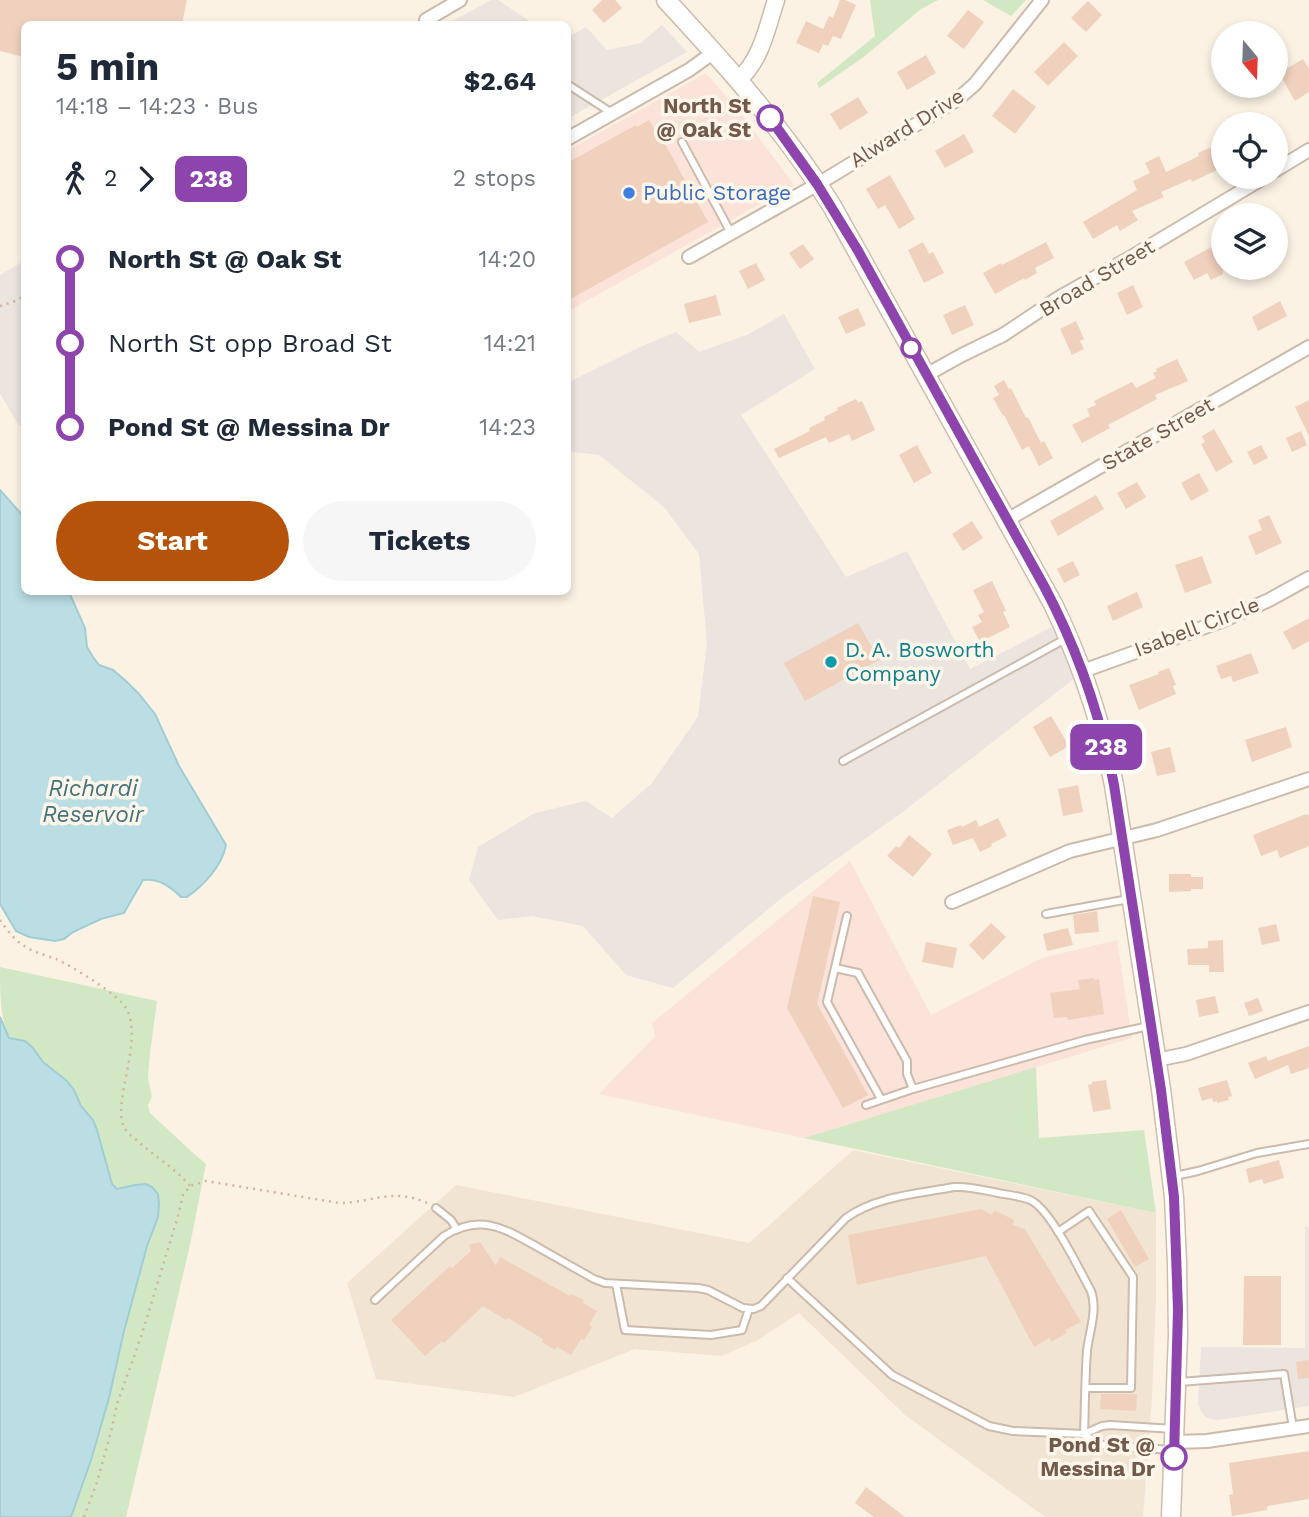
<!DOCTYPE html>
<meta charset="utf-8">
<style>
body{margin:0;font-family:"Work Sans",sans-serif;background:#f6f6f7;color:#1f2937;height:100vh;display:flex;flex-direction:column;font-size:26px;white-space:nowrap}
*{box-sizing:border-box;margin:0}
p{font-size:23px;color:#747a83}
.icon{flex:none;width:38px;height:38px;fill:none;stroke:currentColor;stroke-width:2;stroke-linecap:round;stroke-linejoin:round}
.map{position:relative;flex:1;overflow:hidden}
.side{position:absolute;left:21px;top:21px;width:550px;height:574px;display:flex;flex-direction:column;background:#fff;border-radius:10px;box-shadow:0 4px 10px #0003}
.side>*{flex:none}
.badge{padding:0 14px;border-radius:10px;font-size:24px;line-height:46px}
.needle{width:46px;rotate:161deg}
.fabs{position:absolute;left:1211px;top:21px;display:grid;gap:14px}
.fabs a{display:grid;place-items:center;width:77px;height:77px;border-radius:50%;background:#fff;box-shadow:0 4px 10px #0003;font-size:35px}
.map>.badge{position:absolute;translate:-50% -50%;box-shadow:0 0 0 4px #fff}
.legs{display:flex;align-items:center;gap:10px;height:77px;padding:0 35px;font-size:23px}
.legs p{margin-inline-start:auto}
.head{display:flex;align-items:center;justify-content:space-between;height:119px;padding:0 35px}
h1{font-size:38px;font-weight:700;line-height:52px}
.cta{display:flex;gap:14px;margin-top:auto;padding:14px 35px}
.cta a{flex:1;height:80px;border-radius:42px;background:#b45309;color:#fff;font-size:28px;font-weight:700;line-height:80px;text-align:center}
.cta a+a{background:#f6f6f7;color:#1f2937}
ul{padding:0 35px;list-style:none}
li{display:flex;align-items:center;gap:24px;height:84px;font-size:26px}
li i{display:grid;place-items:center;width:10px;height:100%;margin:0 9px;background:currentColor}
li i::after{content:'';width:18px;height:18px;margin:-9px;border:5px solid;border-radius:50%;background:#fff}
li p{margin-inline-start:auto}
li:first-child i{background:linear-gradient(#0000 50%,currentColor 0)}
li:last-child i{background:linear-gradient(currentColor 50%,#0000 0)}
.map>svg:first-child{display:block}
</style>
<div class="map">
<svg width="1309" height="1517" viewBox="0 0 1309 1517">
<rect width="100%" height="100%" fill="#fbf2e4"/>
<polygon fill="#f2e4d3" points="853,1150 1156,1213 1156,1300 1152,1399 1143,1517 1045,1517 905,1415 799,1313 758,1340 722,1356 635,1349 514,1397 376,1379 347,1283 456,1185 749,1243"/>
<g fill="#fbe3d9">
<polygon points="706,73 743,116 794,185 567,312 567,151"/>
<polygon points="850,861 931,1015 1042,958 1117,940 1132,1038 804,1138 599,1094 655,1036 652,1023"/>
</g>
<g fill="#ebe4df">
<polygon points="491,0 498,0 534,24 447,24"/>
<polygon points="662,25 687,52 567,119 567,38 586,27 607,50 641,43"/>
<polygon points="24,261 24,423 19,426 0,393 0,275"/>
<polygon points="784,314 815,369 741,415 846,577 907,551 970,669 1052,627 1075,678 900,814 784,896 673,988 626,975 583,926 532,916 498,920 469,880 478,847 535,813 586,801 612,818 652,783 698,717 707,643 699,554 664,507 599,455 567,451 567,383 638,348 676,332 699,352 747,335"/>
<polygon points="1305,1226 1309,1227 1309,1406 1218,1420 1207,1418 1202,1413 1198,1404 1201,1347 1305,1348"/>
</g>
<g fill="#d2e8c4">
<polygon points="870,0 938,0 921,9 865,56 819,88 817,83 875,36"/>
<polygon points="983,0 1026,0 1011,16"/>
<path d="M 0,967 L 157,1001 L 150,1053 L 148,1078 L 152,1097 L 148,1105 L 150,1113 L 192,1152 L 206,1164 L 190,1245 L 126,1517 L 71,1517 L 91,1460 L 109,1398 L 124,1331 L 147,1246 L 158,1217 L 135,1185 L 117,1189 L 112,1184 L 97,1130 L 93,1120 L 81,1106 L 74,1090 L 67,1081 L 43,1062 L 33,1048 L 26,1041 L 9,1038 C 0,1017 0,991 0,967 Z"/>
<polygon points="1036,1067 1039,1138 1144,1130 1156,1213 804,1138"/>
</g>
<g fill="#badee4" stroke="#a1cdd5" stroke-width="2">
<path d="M 0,490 L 24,517 L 24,592 L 69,592 L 85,628 L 87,647 L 93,657 L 99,665 L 113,670 L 127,682 L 139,694 L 155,714 L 179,766 L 226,845 C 222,866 204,885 187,897 L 181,897 C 171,887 159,878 143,880 L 124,913 L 101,919 L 73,932 L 64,939 L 55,941 L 29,937 L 16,931 L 0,904 Z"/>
<polygon points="0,1017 9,1038 25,1041 33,1048 43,1062 67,1081 74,1090 81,1106 93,1120 97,1130 112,1184 117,1189 135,1185 146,1184 152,1187 158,1194 159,1204 158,1217 147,1246 124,1331 109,1398 91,1460 71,1517 0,1517"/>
</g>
<g fill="#efd1bd">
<polygon points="0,0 187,0 182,24 24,24 24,57 0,51"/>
<polygon points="602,0 615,0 622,8 604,23 592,10"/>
<polygon points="840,0 845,0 856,5 841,39 833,36 828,46 823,44 819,53 796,43 806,21 823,29 829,16 833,18"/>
<polygon points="1088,1 1102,15 1086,32 1071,18"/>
<polygon points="968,10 984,22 964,49 947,36"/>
<polygon points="1064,42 1078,56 1048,86 1034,72"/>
<polygon points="926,55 936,73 907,90 897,72"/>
<polygon points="1303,59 1309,69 1309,92 1295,101 1279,73"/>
<polygon points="1013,89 1036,107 1015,134 992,116"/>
<polygon points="858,97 868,113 840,130 830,114"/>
<polygon points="649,120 656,132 658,131 708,222 567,301 567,163 636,125 637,127"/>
<polygon points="964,134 974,152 945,168 935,151"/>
<polygon points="1216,145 1223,162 1223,167 1192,182 1191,179 1161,192 1164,197 1132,211 1138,220 1120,231 1117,225 1093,239 1083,222 1137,190 1133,181 1150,173 1145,163 1159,156 1166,172 1199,156 1198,153"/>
<polygon points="890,175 915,219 899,229 885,205 878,209 866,189"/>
<polygon points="923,242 929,254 933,252 944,273 924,283 908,250"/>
<polygon points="1046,242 1054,258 1035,268 1037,273 1025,280 1024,278 995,294 983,273 1001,263 1002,265"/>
<polygon points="1219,243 1223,250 1223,274 1211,280 1207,273 1194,280 1184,262"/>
<polygon points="803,244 814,259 800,269 789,253"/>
<polygon points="756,263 765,280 748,289 739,271"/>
<polygon points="1133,285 1143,307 1127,315 1117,293"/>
<polygon points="716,295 721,315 689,323 684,304"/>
<polygon points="1280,301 1287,316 1258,331 1252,317"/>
<polygon points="965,305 974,325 952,335 943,315"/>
<polygon points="858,308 866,325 846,334 838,317"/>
<polygon points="1076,321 1084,339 1080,341 1084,349 1072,355 1060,329"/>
<polygon points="1177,359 1188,381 1155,395 1157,399 1108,425 1110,428 1082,443 1072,425 1090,416 1087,409 1096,405 1094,401 1132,382 1136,388 1156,378 1153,373 1157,371 1156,369"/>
<polygon points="1004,380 1009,389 1011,388 1026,418 1028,417 1041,443 1044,441 1053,458 1039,466 1029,446 1022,450 1004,415 1003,416 993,398 999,395 994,386"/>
<polygon points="856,399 858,403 862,401 875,430 852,441 849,434 829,443 826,437 779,458 774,449 810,431 809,428 825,420 824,417 838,410 837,408"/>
<polygon points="1309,400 1309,436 1295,407"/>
<polygon points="1214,429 1233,462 1216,472 1201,444 1205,442 1202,436"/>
<polygon points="1301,431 1307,445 1292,452 1286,438"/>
<polygon points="917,445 932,473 914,483 899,455"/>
<polygon points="1261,445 1268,458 1254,465 1247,452"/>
<polygon points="1199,473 1209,491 1191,501 1181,483"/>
<polygon points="1137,482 1146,497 1126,509 1117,493"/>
<polygon points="1096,495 1104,509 1058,536 1050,521"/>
<polygon points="1269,515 1282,543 1256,555 1248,536 1262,530 1258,520"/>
<polygon points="972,521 983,538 963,551 952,534"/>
<polygon points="1202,556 1212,583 1185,593 1175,565"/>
<polygon points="1073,561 1080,575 1064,583 1057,569"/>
<polygon points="992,581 1006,611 1003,612 1010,627 980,642 972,627 982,622 978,615 984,612 973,590"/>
<polygon points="1137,592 1143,607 1113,621 1107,606"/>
<polygon points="1309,618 1309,641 1293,650 1283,632"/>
<polygon points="858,623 879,660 805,701 784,663"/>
<polygon points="1251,653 1259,673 1233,682 1231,676 1221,679 1216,666"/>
<polygon points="1169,668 1176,685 1173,686 1176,694 1139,710 1129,685 1159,674 1158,672"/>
<polygon points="1051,716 1069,746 1050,757 1033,727"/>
<polygon points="1286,727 1292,747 1252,762 1245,740"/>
<polygon points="1170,747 1176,772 1157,776 1151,752"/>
<polygon points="1078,785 1083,812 1063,816 1058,789"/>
<polygon points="1306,814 1309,815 1309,846 1280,858 1277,850 1261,856 1253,835"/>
<polygon points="998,818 1007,836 991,844 992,846 980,852 973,838 953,845 947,830 961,825 962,827 976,820 979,827"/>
<polygon points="909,835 932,854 913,877 887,856 896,846 899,848"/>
<polygon points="1169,874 1191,874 1191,877 1203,877 1203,889 1191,889 1191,891 1169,892"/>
<polygon points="813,896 840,902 817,1004 868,1095 843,1108 787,1008"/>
<polygon points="1097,911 1099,932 1075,934 1073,915"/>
<polygon points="991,923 1006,937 983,960 969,945"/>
<polygon points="1276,924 1280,941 1262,945 1258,928"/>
<polygon points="1068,928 1073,945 1047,951 1043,934"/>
<polygon points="1223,940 1224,972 1209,972 1209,965 1188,965 1187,949 1208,948 1208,941"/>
<polygon points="926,942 957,948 953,968 922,962"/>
<polygon points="1094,978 1095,980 1099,979 1104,1014 1068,1020 1067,1017 1054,1018 1050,993 1080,989 1078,980"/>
<polygon points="1215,996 1219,1013 1199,1017 1196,1000"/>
<polygon points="1258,998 1263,1011 1249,1016 1244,1003"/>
<polygon points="1309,1046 1309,1068 1291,1074 1288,1065 1255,1079 1248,1063 1266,1056 1268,1061"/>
<polygon points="1106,1080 1111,1109 1093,1112 1088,1085 1092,1084 1092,1082"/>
<polygon points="1227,1080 1232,1096 1228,1097 1229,1100 1217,1103 1217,1101 1213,1102 1212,1098 1202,1101 1198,1088"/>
<polygon points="1279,1160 1284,1178 1264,1184 1262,1179 1249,1183 1246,1169"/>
<polygon points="981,1209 992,1215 994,1211 998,1212 1014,1220 1012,1225 1025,1229 1081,1322 1065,1330 1067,1333 1051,1342 1049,1338 1034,1347 986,1256 857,1285 848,1235"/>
<polygon points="1121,1210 1149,1259 1135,1267 1107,1219"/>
<polygon points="480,1242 496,1266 500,1257 570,1296 571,1294 584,1300 583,1303 597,1311 589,1325 592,1327 584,1340 581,1339 571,1355 557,1347 555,1350 542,1342 543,1339 508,1318 506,1320 483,1306 444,1343 442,1341 425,1356 391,1320 450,1266 452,1268 471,1251 469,1245"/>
<polygon points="1244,1276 1281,1276 1281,1345 1243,1345"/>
<polygon points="1309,1360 1309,1378 1298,1379 1296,1362"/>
<polygon points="1101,1394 1137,1394 1136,1411 1100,1409"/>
<polygon points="1309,1451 1309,1499 1267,1506 1267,1510 1232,1516 1229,1495 1233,1494 1229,1463"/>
<polygon points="866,1487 905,1517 874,1517 855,1503"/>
</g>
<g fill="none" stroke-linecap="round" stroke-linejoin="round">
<g stroke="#ccbaab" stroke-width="10">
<g id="service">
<polyline points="567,84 612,113"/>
<polyline points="682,142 731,233"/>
<polyline points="843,761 1067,638"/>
<polyline points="1046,914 1129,899"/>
<polyline points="847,916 827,1002 881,1099"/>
<polyline points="835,968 858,973 907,1061 907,1074 913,1089"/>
<polyline points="866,1105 913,1089 1085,1040 1149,1026"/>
<polyline points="1175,1176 1198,1171 1257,1153 1309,1144"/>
<polyline points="436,1208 451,1220 456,1228"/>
<polyline points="1058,1232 1089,1211 1133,1277 1131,1388 1086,1388"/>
<polyline points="787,1278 892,1375 989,1426 1013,1431 1084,1434 1102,1426 1110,1425 1174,1429"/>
<polyline points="616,1284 625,1330 711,1335 742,1330 749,1309"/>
<path d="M 375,1300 L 444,1236 C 482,1212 507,1230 541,1249 C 559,1259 576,1269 594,1279 L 605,1283 L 698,1288 L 708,1290 L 743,1308 L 754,1309 L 761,1306 L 846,1218 C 876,1196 918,1194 954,1187 C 969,1186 983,1190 998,1193 C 1008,1195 1021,1196 1030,1200 C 1050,1208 1080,1271 1091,1291 C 1098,1310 1089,1332 1087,1351 C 1085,1379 1085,1406 1084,1434"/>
<polyline points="1179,1382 1284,1374 1293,1428"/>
<polyline points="1084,1434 1098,1444 1108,1446 1173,1450"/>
</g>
</g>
<g stroke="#ccbaab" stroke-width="16">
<g id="minor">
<polyline points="426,20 460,0"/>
<polyline points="567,139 689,70 714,52"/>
<polyline points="1276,170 1309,150"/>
<polyline points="689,257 818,184 958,99 975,84 1042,0"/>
<polyline points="926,375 962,355 1003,335 1060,297 1128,259 1265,177"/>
<polyline points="1007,520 1309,347"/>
<polyline points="1083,671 1224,620 1269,600 1309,578"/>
<polyline points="952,902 1070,851 1157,830 1309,779"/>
<polyline points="1156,1060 1186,1054 1309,1012"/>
<polyline points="1175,1442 1207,1441 1309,1426"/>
</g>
</g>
<g stroke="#ccbaab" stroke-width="19">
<path id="tertiary" d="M 739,79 C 761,60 767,28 776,0"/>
</g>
<g stroke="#d1bcac" stroke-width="21">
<path id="secondary" d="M 666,0 C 727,66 784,129 832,206 L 1053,604 C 1081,662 1101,721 1114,785 L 1161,1089 L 1174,1197 L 1177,1262 L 1178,1335 L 1171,1517"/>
</g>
<g stroke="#d4b4a1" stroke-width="2.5" stroke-dasharray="2 5" stroke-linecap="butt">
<polyline points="0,306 13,302 24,296"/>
<path d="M 0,920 C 7,930 15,941 26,947 C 35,953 46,955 56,959 C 70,965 119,995 126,1008 C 145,1040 110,1105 125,1129 C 129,1135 136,1139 141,1144 C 157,1158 176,1169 190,1186"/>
<path d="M 84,1517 L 97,1482 L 111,1432 L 117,1404 L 142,1334 L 178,1216 L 183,1195 L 190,1186 L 206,1181 L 339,1203 C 373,1203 391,1187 427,1203"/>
</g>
<use href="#service" stroke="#fff" stroke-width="6"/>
<use href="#minor" stroke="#fff" stroke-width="12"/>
<use href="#tertiary" stroke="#fff" stroke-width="16"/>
<use href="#secondary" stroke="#fff" stroke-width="18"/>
</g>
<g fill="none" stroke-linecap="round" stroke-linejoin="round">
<g stroke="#fff" stroke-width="16">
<path id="line-1" d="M 770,118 L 817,184 L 857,249 L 1044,586 C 1078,650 1100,714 1114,785 L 1161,1090 L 1174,1197 L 1178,1310 L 1174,1457"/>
</g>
<use href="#line-1" stroke="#8e44ad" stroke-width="10"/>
</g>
<g fill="#fff" stroke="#8e44ad" stroke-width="3.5">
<circle cx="770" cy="118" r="12"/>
<circle cx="911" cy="348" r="9"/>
<circle cx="1174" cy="1457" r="12"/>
</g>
<circle fill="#3f7fe0" stroke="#fef6ea" stroke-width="2.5" cx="629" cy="193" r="7"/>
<circle fill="#0f9aa8" stroke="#fef6ea" stroke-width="2.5" cx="831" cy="662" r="7"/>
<g text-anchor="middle" stroke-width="7" stroke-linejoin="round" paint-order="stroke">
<g font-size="21" font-weight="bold" fill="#73594b" stroke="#fef6ea" text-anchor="end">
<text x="751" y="113">North St<tspan x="751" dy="24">@ Oak St</tspan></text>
<text x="1155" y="1452">Pond St @<tspan x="1155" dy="24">Messina Dr</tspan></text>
</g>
<g font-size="21" fill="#73594b" stroke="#fef6ea">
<text transform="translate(907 128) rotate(-32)" y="7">Alward Drive</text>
<text transform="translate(1097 278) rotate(-31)" y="7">Broad Street</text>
<text transform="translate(1158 434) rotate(-30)" y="7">State Street</text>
<text transform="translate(1197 627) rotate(-21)" y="7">Isabell Circle</text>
</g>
<g font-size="21" fill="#366cbe" stroke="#fef6ea" text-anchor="start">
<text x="643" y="200">Public Storage</text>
</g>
<g font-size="21" fill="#0d838f" stroke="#fef6ea" text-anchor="start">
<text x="845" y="657">D. A. Bosworth<tspan x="845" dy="24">Company</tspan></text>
</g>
<g font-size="23" font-style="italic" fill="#43747e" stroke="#fef6ea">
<text x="93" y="796">Richardi<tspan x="93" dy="26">Reservoir</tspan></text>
</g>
</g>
</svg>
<div class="fabs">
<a><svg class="needle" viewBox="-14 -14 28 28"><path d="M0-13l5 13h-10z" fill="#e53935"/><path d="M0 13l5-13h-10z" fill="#747a83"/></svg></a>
<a><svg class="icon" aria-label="locate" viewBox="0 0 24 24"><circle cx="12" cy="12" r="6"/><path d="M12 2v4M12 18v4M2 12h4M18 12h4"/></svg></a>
<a><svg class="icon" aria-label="layers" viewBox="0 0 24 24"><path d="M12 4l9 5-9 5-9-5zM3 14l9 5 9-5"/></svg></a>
</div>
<b class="badge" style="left:1106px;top:747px;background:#8e44ad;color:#fff">238</b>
<section class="side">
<div class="head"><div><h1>5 min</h1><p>14:18 – 14:23 · Bus</p></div><b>$2.64</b></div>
<div class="legs"><svg class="icon" aria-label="walk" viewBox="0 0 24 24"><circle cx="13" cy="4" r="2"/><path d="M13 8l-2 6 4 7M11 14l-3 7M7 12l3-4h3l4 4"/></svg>2<svg class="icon" aria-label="forward" viewBox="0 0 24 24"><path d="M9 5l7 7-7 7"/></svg><b class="badge" style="background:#8e44ad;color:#fff">238</b><p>2 stops</p></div>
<ul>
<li><i style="color:#8e44ad"></i><b>North St @ Oak St</b><p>14:20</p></li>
<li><i style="color:#8e44ad"></i><span>North St opp Broad St</span><p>14:21</p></li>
<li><i style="color:#8e44ad"></i><b>Pond St @ Messina Dr</b><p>14:23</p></li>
</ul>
<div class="cta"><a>Start</a><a>Tickets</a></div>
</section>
</div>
